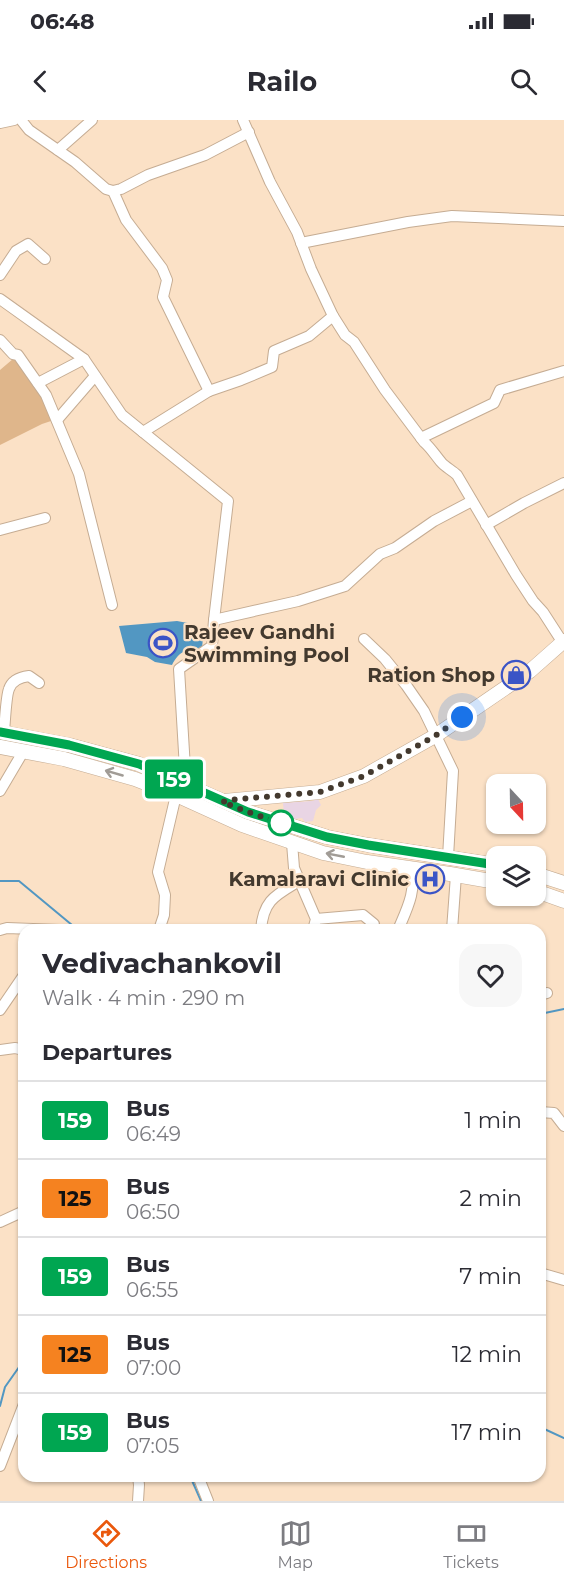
<!DOCTYPE html>
<meta charset="utf-8">
<style>
body{margin:0;font-family:Montserrat,sans-serif;background:#f7f7f7;color:#2b2b33;height:100vh;display:flex;flex-direction:column;font-size:22px;white-space:nowrap}
*{box-sizing:border-box;margin:0}
p{font-size:20px;color:#7c7c81}
.icon{flex:none;width:33px;height:33px;fill:none;stroke:currentColor;stroke-width:2;stroke-linecap:round;stroke-linejoin:round}
.map{position:relative;flex:1;overflow:hidden}
.sheet{position:absolute;left:18px;top:804px;width:528px;height:558px;display:flex;flex-direction:column;background:#fff;border-radius:18px;box-shadow:0 2px 4px #0004}
.sheet>*{flex:none}
.badge{padding:0 12px;border-radius:4px;font-size:21px;line-height:39px}
.needle{width:39px;rotate:158deg}
.buttons{position:absolute;left:486px;top:654px;display:grid;gap:12px}
.buttons a{display:grid;place-items:center;width:60px;height:60px;border-radius:12px;background:#fff;box-shadow:0 2px 4px #0004;font-size:30px}
.you{position:absolute;width:30px;height:30px;margin:-15px;border:4px solid #fff;border-radius:50%;background:#1a73e8;box-shadow:0 0 0 9px #1a73e833}
.map>.badge{position:absolute;translate:-50% -50%;box-shadow:0 0 0 3px #fff}
h2{padding:0 24px;font-size:22px;line-height:54px}
.round{display:grid;place-items:center;flex:none;width:63px;height:63px;border-radius:18px;background:#f7f7f7}
.headline{display:flex;align-items:center;justify-content:space-between;height:102px;padding:0 24px}
h1{font-size:28px;font-weight:700;line-height:45px}
ul{padding:0;list-style:none}
li{display:flex;align-items:center;gap:18px;height:78px;padding:0 24px;border-top:2px solid #e1e1e2}
li div{flex:1}
li b{display:block;font-size:22px}
li em{font-style:normal}
li .badge{min-width:66px;font-weight:700;text-align:center}
.status{display:flex;justify-content:space-between;align-items:center;height:42px;padding:0 30px;background:#fff;direction:ltr}
.status svg{height:16px;fill:currentColor}
header{display:flex;justify-content:space-between;align-items:center;height:78px;padding:0 24px;background:#fff;font-size:27px;font-weight:700}
.tabs{display:flex;justify-content:space-around;align-items:center;height:84px;border-top:2px solid #e1e1e2;background:#fff;font-size:16px;color:#7c7c81}
.tabs a{display:grid;justify-items:center;gap:3px}
.tabs .active{color:#ea580c}
.map>svg:first-child{display:block}
</style>
<div class="status"><b>06:48</b><svg viewBox="0 0 49 12"><path d="M0 12V9h3v3zM5 12V6h3v6zM10 12V3h3v9zM15 12V0h3v12zM26 1h20v11H26zM47 4h2v5h-2z"/></svg></div>
<header><svg class="icon" aria-label="back" viewBox="0 0 24 24"><path d="M15 5l-7 7 7 7"/></svg>Railo<svg class="icon" aria-label="search" viewBox="0 0 24 24"><circle cx="10" cy="10" r="6"/><path d="M15 15l6 6"/></svg></header>
<div class="map">
<svg width="564" height="1381" viewBox="0 0 564 1381">
<rect width="100%" height="100%" fill="#fbe1c6"/>
<polygon fill="#e9d5e4" points="318,679 321,685 316,690 313,701 305,702 302,698 295,699 288,698 284,695 283,683 312,681"/>
<polygon fill="#dfb68b" points="20,233 57,299 42,304 0,325 0,250"/>
<path fill="#5297c2" d="M 177,501 L 193,504 L 202,509 L 203,518 L 202,528 C 186,530 180,530 172,545 L 155,542 L 147,537 L 126,533 L 119,506 Z"/>
<g fill="none" stroke-linecap="round" stroke-linejoin="round">
<g stroke="#5297c2" stroke-width="2">
<polyline points="0,761 19,761 78,810"/>
<polyline points="540,894 564,889"/>
<polyline points="0,1286 5,1267 24,1240"/>
<polyline points="540,1307 564,1318"/>
<polyline points="190,1356 201,1381"/>
</g>
<g stroke="#c5ac93" stroke-width="12">
<g id="minor">
<polyline points="21,0 29,10 75,42 106,69 113,71 121,69 148,55 205,35 249,12"/>
<path d="M 243,0 L 270,62 L 297,112 L 311,149 L 333,196 L 345,215 L 354,222 L 385,270 L 424,322 C 431,328 435,335 441,342 C 445,347 452,350 457,355 L 516,455 L 533,481 L 543,492 L 563,523"/>
<polyline points="0,3 14,0"/>
<polyline points="58,30 92,0"/>
<polyline points="113,71 126,100 162,148 167,160 163,177 209,271"/>
<polyline points="301,123 408,102 452,96 564,101"/>
<polyline points="0,155 16,131 28,124 45,139"/>
<polyline points="0,179 84,239 122,295 228,381 214,500 212,526 179,549 186,665"/>
<polyline points="0,220 13,234 18,235 46,275 79,354 112,485"/>
<polyline points="38,263 84,239"/>
<polyline points="57,300 95,256"/>
<polyline points="143,312 209,271 241,260 272,247 274,231 309,216 333,196"/>
<polyline points="421,318 494,283 500,270 564,251"/>
<polyline points="486,405 524,383 564,363"/>
<polyline points="0,410 45,398"/>
<polyline points="214,500 298,481 345,466 380,434 395,428 434,401 472,381"/>
<polyline points="364,519 385,539 406,565 424,591 453,651 448,737"/>
<path d="M 4,612 C 5,602 6,576 9,569 C 12,560 21,557 29,556 L 39,563"/>
<polyline points="0,671 23,632"/>
<polyline points="292,723 294,748 316,799 313,810"/>
<polyline points="316,799 363,795 374,804 373,810"/>
<polyline points="0,810 7,808 59,810"/>
<polyline points="159,810 164,795 165,775 158,752 176,675"/>
<path d="M 261,810 C 263,780 276,775 299,761"/>
<path d="M 398,810 C 406,791 418,769 410,748"/>
<polyline points="452,810 456,755"/>
<polyline points="540,875 547,873"/>
<polyline points="0,890 24,855"/>
<polyline points="0,930 15,928 24,930"/>
<polyline points="540,992 554,993 564,1006"/>
<polyline points="0,1102 24,1091"/>
<polyline points="540,1153 564,1160"/>
<polyline points="0,1346 24,1284"/>
<polyline points="198,1356 208,1381"/>
<polyline points="138,1381 139,1365 138,1356"/>
</g>
</g>
<g stroke="#c5ac93" stroke-width="15">
<g id="major">
<polyline points="0,612 69,625 139,644 248,692 327,717 368,725 496,745"/>
<polyline points="0,627 64,639 135,659 176,675 242,705 323,733 367,742 450,754 496,762"/>
<polyline points="224,681 320,672 364,656 435,616 530,551 564,521"/>
<polyline points="536,754 564,763"/>
<polyline points="536,771 564,781"/>
</g>
</g>
<use href="#minor" stroke="#fff" stroke-width="10"/>
<use href="#major" stroke="#fff" stroke-width="14"/>
</g>
<defs><path id="oneway-shaft" d="M-6 0H5M1.5-3L5.5 0L1.5 3" fill="none" stroke-width="1.6" stroke-linecap="round" stroke-linejoin="round" transform="scale(1.5)"/></defs>
<g stroke="#a19c96">
<use href="#oneway-shaft" transform="translate(114 653) rotate(-164)"/>
<use href="#oneway-shaft" transform="translate(335 735) rotate(-169)"/>
</g>
<g fill="none" stroke-linecap="round" stroke-linejoin="round">
<g stroke="#fff" stroke-width="14">
<polyline id="line" points="0,612 69,625 139,644 248,692 327,717 368,725 496,745"/>
</g>
<use href="#line" stroke="#00a651" stroke-width="9"/>
<polyline stroke="#43392e" stroke-width="6" stroke-dasharray="0 10.8" points="281,703 248,692 222,682 229,680 320,672 364,656 435,616 462,597"/>
</g>
<defs>
<g id="stadium-ring" transform="scale(1.5)"><circle r="9.5" fill="#fbe1c6" stroke="#3b54c6" stroke-width="1.5"/><path d="M0-5a6.5 5 0 1 0 0 10a6.5 5 0 1 0 0-10ZM-3.5-1.8h7v3.6h-7Z" fill="#3b54c6"/></g>
<g id="shop-ring" transform="scale(1.5)"><circle r="9.5" fill="#fbe1c6" stroke="#3b54c6" stroke-width="1.5"/><path d="M-5-2.5h2.3a2.7 3.5 0 0 1 5.4 0H5L5.5 6h-11ZM-1.5-2.5h3a1.5 2.3 0 0 0-3 0Z" fill="#3b54c6"/></g>
<g id="hospital-ring" transform="scale(1.5)"><circle r="9.5" fill="#fbe1c6" stroke="#3b54c6" stroke-width="1.5"/><path d="M-5-5h3v3.5h4V-5h3V5h-3V1.5h-4V5h-3Z" fill="#3b54c6"/></g>
</defs>
<g fill-rule="evenodd">
<use href="#stadium-ring" x="163" y="523"/>
<use href="#shop-ring" x="516" y="555"/>
<use href="#hospital-ring" x="430" y="759"/>
</g>
<circle fill="#fff" stroke="#00a651" stroke-width="3" cx="281" cy="703" r="12"/>
<g text-anchor="middle" stroke-width="4.5" stroke-linejoin="round" paint-order="stroke">
<g font-size="20" font-weight="bold" fill="#43392e" stroke="#fbe1c6" text-anchor="end">
<text x="184" y="519" text-anchor="start">Rajeev Gandhi<tspan x="184" dy="23">Swimming Pool</tspan></text>
<text x="495" y="562">Ration Shop</text>
<text x="409" y="766">Kamalaravi Clinic</text>
</g>
</g>
</svg>
<div class="buttons">
<a><svg class="needle" viewBox="-14 -14 28 28"><path d="M0-13l5 13h-10z" fill="#e53935"/><path d="M0 13l5-13h-10z" fill="#7c7c81"/></svg></a>
<a><svg class="icon" aria-label="layers" viewBox="0 0 24 24"><path d="M12 4l9 5-9 5-9-5zM3 14l9 5 9-5"/></svg></a>
</div>
<div class="you" style="left:462px;top:597px"></div>
<b class="badge" style="left:174px;top:659px;background:#00a651;color:#fff">159</b>
<section class="sheet">
<div class="headline"><div><h1>Vedivachankovil</h1><p>Walk · 4 min · 290 m</p></div><a class="round"><svg class="icon" aria-label="heart" viewBox="0 0 24 24"><path d="M12 20l-8-8c-3-5 5-10 8-4 3-6 11-1 8 4z"/></svg></a></div>
<h2>Departures</h2>
<ul>
<li><span class="badge" style="background:#00a651;color:#fff">159</span><div><b>Bus</b><p>06:49</p></div><em>1 min</em></li>
<li><span class="badge" style="background:#f58220;color:#111">125</span><div><b>Bus</b><p>06:50</p></div><em>2 min</em></li>
<li><span class="badge" style="background:#00a651;color:#fff">159</span><div><b>Bus</b><p>06:55</p></div><em>7 min</em></li>
<li><span class="badge" style="background:#f58220;color:#111">125</span><div><b>Bus</b><p>07:00</p></div><em>12 min</em></li>
<li><span class="badge" style="background:#00a651;color:#fff">159</span><div><b>Bus</b><p>07:05</p></div><em>17 min</em></li>
</ul>
</section>
</div>
<nav class="tabs">
<a class="active"><svg class="icon" aria-label="directions" viewBox="0 0 24 24"><path d="M12 3l9 9-9 9-9-9zM9 14v-3h6M13 9l2 2-2 2"/></svg>Directions</a>
<a><svg class="icon" aria-label="map" viewBox="0 0 24 24"><path d="M3 6l6-2 6 2 6-2v14l-6 2-6-2-6 2zM9 4v14M15 6v14"/></svg>Map</a>
<a><svg class="icon" aria-label="tickets" viewBox="0 0 24 24"><path d="M3 7h18v10H3zM15 7v10"/></svg>Tickets</a>
</nav>
